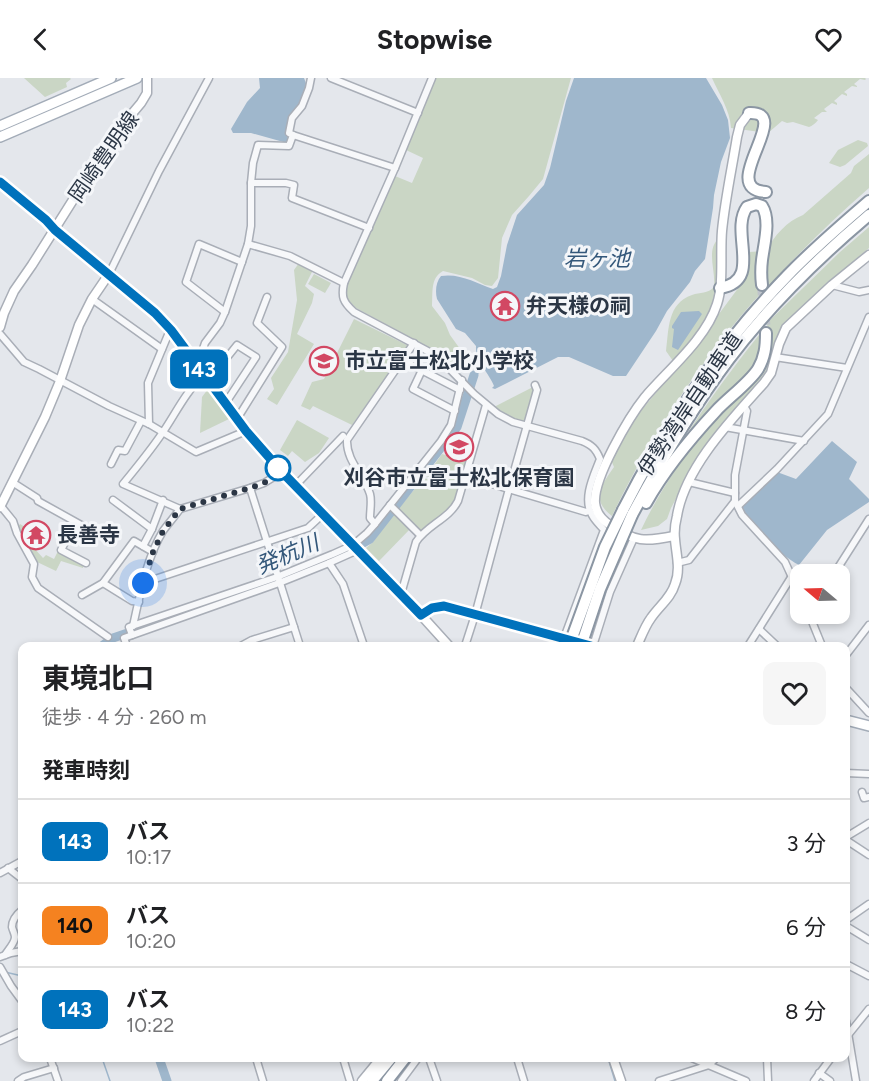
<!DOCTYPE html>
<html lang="ja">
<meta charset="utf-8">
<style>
body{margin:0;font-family:Figtree,"Noto Sans JP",sans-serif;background:#f6f6f6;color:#202124;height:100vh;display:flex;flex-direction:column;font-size:22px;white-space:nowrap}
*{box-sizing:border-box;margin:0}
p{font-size:20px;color:#757577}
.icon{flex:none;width:33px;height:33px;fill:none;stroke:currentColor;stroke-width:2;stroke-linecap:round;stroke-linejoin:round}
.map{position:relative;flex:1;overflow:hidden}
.details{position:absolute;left:18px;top:564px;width:832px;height:420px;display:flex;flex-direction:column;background:#fff;border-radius:12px;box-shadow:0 3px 9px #0003}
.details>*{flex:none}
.badge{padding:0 12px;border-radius:9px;font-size:21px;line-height:39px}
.needle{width:39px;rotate:289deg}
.buttons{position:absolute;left:790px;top:486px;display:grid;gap:12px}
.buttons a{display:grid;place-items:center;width:60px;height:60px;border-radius:12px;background:#fff;box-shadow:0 3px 9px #0003;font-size:30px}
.you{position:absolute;width:30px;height:30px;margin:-15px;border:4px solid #fff;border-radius:50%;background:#1a73e8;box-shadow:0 0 0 9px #1a73e833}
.map>.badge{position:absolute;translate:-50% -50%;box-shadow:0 0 0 3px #fff}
h2{padding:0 24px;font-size:22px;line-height:54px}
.round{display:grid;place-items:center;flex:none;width:63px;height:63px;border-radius:12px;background:#f6f6f6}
.headline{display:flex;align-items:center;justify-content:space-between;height:102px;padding:0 24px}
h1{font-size:28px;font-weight:700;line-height:45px}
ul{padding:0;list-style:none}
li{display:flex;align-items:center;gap:18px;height:84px;padding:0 24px;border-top:2px solid #e0e0e0}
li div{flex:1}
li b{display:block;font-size:22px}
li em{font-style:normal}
li .badge{min-width:66px;font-weight:700;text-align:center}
header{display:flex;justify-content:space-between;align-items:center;height:78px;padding:0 24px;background:#fff;font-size:27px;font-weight:700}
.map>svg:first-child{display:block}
</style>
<header><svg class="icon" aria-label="back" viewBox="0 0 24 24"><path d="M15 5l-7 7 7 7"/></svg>Stopwise<svg class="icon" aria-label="heart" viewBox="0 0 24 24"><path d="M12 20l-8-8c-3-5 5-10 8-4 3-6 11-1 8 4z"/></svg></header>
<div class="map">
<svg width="869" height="1003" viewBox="0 0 869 1003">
<rect width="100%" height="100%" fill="#e4e7ec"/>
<g fill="#cad6c5">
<polygon points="24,0 70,0 71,1 66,5 67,9 45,19"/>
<path d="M 435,0 L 571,0 L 543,101 L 529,118 L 512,137 L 502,160 L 498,200 L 492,208 L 485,207 L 472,200 L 443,193 C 430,200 433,215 432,228 L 445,245 L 450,257 L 463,275 L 455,289 L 439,275 L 356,230 L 348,222 L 345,211 L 395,98 L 412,105 L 423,80 L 406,72 Z"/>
<path d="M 712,0 L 865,0 L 866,1 L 865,2 L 860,1 L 854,6 L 857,8 L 857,9 L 852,8 L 844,14 L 847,16 L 847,18 L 842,16 L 834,23 L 837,25 L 837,27 L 832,25 L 824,31 L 827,34 L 822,34 L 814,40 L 818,42 C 816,45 812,48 809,49 L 793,44 L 787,45 L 782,43 L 768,55 L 731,50 C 730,32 719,16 712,0 Z"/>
<polygon points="858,62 867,65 868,68 845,87 840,89 829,85 838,72"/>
<path d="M 869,76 L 869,110 C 831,143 795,178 762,216 L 761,215 C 701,282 651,357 612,438 C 590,421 601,408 614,389 L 611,382 L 626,355 L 640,334 L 701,260 L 742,205 L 745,198 L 749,174 L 766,173 C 774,158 787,143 803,137 L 851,95 L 854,88 Z"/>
<path d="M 869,149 L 869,170 L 797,233 L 782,249 L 776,260 L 768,289 L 762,301 L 686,402 L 671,430 L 667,441 L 658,448 L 641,452 C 661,410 685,375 716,341 C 730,325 758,306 766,287 C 771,274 768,259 767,245 L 840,174 Z"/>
<path d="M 718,161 C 718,179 720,204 715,221 C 708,245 688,264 673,283 L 666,273 C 669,251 667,226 692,217 C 700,214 708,216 714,209 C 716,193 706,173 718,161 Z"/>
<polygon points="299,185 313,192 305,208 314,216 312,225 297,256 314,266 277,327 267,321 274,311 271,300 288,274 297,222 294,192"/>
<polygon points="314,196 331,205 325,215 308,206"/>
<polygon points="354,241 409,268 352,347 313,328 310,332 301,328 312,304 324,301"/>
<path d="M 759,257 L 762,269 L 755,291 L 670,384 C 696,339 727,297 759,257 Z"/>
<polygon points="533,309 535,312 525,344 515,341 494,329"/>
<polygon points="208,311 229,341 200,355 202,319"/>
<polygon points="297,342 329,360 319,375 305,384 292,373 288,378 280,372"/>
<polygon points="442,376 466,383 459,408 426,398"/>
<polygon points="424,400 459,411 454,427 421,454 398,431"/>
<polygon points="395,434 411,450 379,483 366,470 373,464"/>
<polygon points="20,446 30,452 25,460 43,480 46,477 54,481 58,473 84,486 83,490 61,483 56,493 35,483 17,450"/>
</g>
<g fill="#9fb7cc">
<polygon points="259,0 304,0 307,8 300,27 291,38 286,57 289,61 287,65 251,55 233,55 231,51 247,24 260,10"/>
<path d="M 574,0 L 706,0 L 722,27 L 728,42 L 730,60 L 721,84 L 714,117 L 713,130 L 705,181 L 695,193 L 690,204 L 667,233 L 656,253 L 626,298 L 613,298 L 569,279 L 558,279 L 495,311 L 492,310 L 494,308 C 489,295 475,283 476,268 L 465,255 L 456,251 L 437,221 C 435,213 436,204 441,198 C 460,195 476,205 493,211 L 497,209 L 501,198 L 507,167 L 517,137 L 544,107 L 550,90 L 566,23 Z"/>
<polygon points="699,233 702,236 678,272 672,269 674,251 672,250 672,248 681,234"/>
<path d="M 832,363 L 857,384 L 849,401 L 869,421 L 869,424 L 827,452 L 799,487 C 780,478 750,447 741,427 L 777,394 L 796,401 Z"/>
</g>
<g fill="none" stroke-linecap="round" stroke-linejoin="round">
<g stroke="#9fb7cc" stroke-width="1.5">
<polyline points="474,297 483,292"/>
<polyline points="5,894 22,898"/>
<polyline points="102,980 110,1003"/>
<polyline points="608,980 615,1003"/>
</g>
<g stroke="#9fb7cc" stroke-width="9">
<polyline points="289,498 349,473 370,461 457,349 474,297"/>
<polyline points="102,568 113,560 183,536"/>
<polyline points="159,980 167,1003"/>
</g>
<polyline stroke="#bfc4cb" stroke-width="10" stroke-dasharray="10 5" stroke-linecap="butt" points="762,207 766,255"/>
<g stroke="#a9aeb7" stroke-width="9">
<g id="street">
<polyline points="331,0 418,35"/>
<path d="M 432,0 L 395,90 L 344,205 C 341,219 343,224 354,234 L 437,278 L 474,316 L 498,336 L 513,344 L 582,363 C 592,367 596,371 600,381 C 594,397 582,420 592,437 C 595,443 600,447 604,452 L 561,568"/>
<polyline points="293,57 395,90"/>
<polyline points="251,105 286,105 294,107 292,120 369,150"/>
<polyline points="248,166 290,178 344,205"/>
<polyline points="109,196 159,93 209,0"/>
<polyline points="832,207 859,214 869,212"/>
<polyline points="92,221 162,271"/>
<polyline points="225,234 186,204 199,166 242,184"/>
<polyline points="0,256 24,284 39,291 109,328 149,346 196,374 246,353"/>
<polyline points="775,279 847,290"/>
<polyline points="402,282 460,312"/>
<polyline points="197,288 205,265 220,245 225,234 248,166 251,148 251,105 253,85 258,67 289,68 293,57 289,55 292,40 302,28 309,10 311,0"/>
<polyline points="422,292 413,311 455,333"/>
<path d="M 204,297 C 186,313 176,335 163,354 C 151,372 137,389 123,406 L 180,431 L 250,410 L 264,405 L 282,394"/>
<polyline points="214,311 221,298 225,282 237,267 256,279 225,326"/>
<polyline points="744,328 747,333 735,397 735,423 742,437 785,484 801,519"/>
<polyline points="237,341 282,269 257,245 267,219"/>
<polyline points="149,346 148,305 170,252"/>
<polyline points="725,349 804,363"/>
<polyline points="111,386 118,372 125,373 141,343"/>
<polyline points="465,398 586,434 589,433"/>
<polyline points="12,404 37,420 38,423 92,453"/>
<polyline points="689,404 735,415"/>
<polyline points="296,407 343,358"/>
<polyline points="250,410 300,568"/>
<polyline points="113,422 152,451"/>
<polyline points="0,427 13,443 17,455 34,486 32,499 38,510 108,559"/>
<polyline points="390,427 420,457"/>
<polyline points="738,428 777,391 828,336 869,239"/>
<polyline points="375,446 441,363 451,347 462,302"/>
<polyline points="69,457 61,472 86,485"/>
<polyline points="143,468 152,451 163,422"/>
<polyline points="329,485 343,506 364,568"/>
<polyline points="677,485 689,482 735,423"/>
<polyline points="834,496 869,441"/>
<polyline points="103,505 132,523 139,524"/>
<polyline points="143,505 308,450 323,436"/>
<path d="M 401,516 L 416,464 C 427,447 449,441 458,423 L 486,327"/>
<polyline points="82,517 103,505 134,463 153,474"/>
<polyline points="809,536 822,568"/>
<path d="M 133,548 C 140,517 146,481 163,453 C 168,446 175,438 180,431"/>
<polyline points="759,551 777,568"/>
<path d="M 132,557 L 129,549 L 277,499 L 333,476 L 353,467 L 367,455 L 375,446 L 370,440 C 370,432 372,423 370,416 C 364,397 346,383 347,362 L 414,265"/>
<polyline points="127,568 124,560 279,505 329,485 358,472"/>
<polyline points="241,568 252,562 294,549"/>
<polyline points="465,568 475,537 509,411 537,312 535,307"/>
<polyline points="593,568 610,514 634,460"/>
<polyline points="748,568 792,498"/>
<polyline points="846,577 869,547"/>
<polyline points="846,610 869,635"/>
<polyline points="846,695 869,696"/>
<polyline points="862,714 864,720 869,719"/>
<polyline points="846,759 869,745"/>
<polyline points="846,762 869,777"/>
<polyline points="8,790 22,801"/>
<polyline points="0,795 22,783"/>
<polyline points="846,842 869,826"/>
<polyline points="846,848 869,862"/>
<path d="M 5,877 C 8,872 15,865 15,859 C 15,856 13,853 12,849 C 12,842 17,836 22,832"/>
<polyline points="0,879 11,875 22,873"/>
<polyline points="846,886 869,898"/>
<polyline points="0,889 11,908 22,923"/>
<polyline points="846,943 856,1003"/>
<polyline points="848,957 869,931"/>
<polyline points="0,963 22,953"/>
<polyline points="50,980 58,1003"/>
<polyline points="256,980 263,1003"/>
<polyline points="343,980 350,1003"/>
<polyline points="429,980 437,1003"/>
<polyline points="517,980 524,1003"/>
<polyline points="692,980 746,1003"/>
<polyline points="767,980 768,1003"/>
<polyline points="819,995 830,1003"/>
<polyline points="18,1003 24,999 54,990"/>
<polyline points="401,1003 418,980"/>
<polyline points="659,1003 709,987 716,980"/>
<polyline points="814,1003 831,980"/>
</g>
</g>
<g stroke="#a9aeb7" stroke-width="11">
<g id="secondary">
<polyline points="0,249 4,235 14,213 32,187 90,95 120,50 141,25 147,15 147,0"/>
<polyline points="0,429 45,339 60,303 79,247 92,221 109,196"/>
<path d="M 674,458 C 645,464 635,464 610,447 C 602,442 596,435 595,425 C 593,400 629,339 645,319 C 668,292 706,261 717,226 C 724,205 720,176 722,153 C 725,122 732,90 737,59 L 740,47 L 749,35"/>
<polyline points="421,537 449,568"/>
<path d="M 637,568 C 641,559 645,548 651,540 C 659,528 671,520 675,506 C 681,491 676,476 675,461 C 674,453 675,446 677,438 C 685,389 732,341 764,305 L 771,295 L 779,266 L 786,250 L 832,207 L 869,177"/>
<polyline points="613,980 621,1003"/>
<polyline points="362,1003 381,980"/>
</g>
</g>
<g stroke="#a3acb8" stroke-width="12">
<g id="primary">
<polyline points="0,48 111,0"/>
<polyline points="0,59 137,0"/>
<polyline points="0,104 46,142 55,152 155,235 170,252 246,353 282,394 421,537 432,530 444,528 592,568"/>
<polyline points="846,642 869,648"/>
</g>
</g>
<g stroke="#8b96a3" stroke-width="14">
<g id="highway">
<path d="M 749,35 C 796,33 715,111 766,114"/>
<path d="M 720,210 C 764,203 729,154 747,129 L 756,126 L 762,128 C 771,142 764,166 762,182 C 761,190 761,199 762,207"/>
<path d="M 646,425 C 665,391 690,361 716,333 C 728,320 749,305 758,291 C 765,279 766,268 766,255"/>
<path d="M 623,432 C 666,347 721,266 788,197 C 813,171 841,147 869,123"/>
<path d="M 632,437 C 661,383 692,330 729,281 C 769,228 818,180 869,137"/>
<polyline points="372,1003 391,980"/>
<polyline points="387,1003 405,980"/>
</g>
</g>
<use href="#street" stroke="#f7f8fa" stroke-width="6"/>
<use href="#secondary" stroke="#fff" stroke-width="8"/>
<use href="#primary" stroke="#fff" stroke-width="9"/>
<use href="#highway" stroke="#fff" stroke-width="10"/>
<g stroke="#8b96a3" stroke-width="14" stroke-linecap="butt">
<g id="highway-bridge">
<polyline points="569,568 605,469 623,432"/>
<polyline points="581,568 600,511 632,437"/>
</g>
</g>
<use href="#highway-bridge" stroke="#fff" stroke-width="10"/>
</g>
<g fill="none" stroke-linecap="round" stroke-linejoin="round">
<g stroke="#fff" stroke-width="14">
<polyline id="line" points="0,104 46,142 55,152 155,235 171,252 246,353 282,394 421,537 432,530 444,528 591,568"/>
</g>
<use href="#line" stroke="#0072bc" stroke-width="9"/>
<polyline stroke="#2b3645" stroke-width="6" stroke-dasharray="0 10.8" points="143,505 153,474 163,453 180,431 250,410 264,405 282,394 278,390"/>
</g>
<defs>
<g id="temple-ring" transform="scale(1.5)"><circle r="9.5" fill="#f4f6f9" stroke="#d24863" stroke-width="1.5"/><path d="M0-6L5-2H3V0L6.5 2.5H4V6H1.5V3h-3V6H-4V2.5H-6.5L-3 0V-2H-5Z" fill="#d24863"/></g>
<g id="school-ring" transform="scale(1.5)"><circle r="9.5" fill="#f4f6f9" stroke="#d24863" stroke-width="1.5"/><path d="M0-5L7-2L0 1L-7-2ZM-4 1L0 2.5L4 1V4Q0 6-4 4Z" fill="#d24863"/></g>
</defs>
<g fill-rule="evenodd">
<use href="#temple-ring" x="505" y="228"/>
<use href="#school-ring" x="324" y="283"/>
<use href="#school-ring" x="459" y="369"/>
<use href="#temple-ring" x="36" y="457"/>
</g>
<circle fill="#fff" stroke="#0072bc" stroke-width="3" cx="278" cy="390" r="12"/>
<g text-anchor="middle" stroke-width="6" stroke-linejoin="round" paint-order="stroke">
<g font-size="21" fill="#2b3645" stroke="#f4f6f9">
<text transform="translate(104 79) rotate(-55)" y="7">岡崎豊明線</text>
<text transform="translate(690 326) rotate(-56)" y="7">伊勢湾岸自動車道</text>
</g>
<g font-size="21" font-weight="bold" fill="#2b3645" stroke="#f4f6f9" text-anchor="start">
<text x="526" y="235">弁天様の祠</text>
<text x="345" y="290">市立富士松北小学校</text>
<text x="459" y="407" text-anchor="middle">刈谷市立富士松北保育園</text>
<text x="57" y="464">長善寺</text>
</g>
<g font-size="22" font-style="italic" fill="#33577a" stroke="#f4f6f9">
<text x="597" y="188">岩ヶ池</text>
<text transform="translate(287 476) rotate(-23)" y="8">発杭川</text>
</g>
</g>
</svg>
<div class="buttons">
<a><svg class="needle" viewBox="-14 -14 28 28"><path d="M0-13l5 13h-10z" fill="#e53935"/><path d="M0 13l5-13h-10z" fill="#757577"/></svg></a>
</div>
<div class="you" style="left:143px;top:505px"></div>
<b class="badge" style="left:199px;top:291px;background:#0072bc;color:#fff">143</b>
<section class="details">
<div class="headline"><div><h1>東境北口</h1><p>徒歩 · 4 分 · 260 m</p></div><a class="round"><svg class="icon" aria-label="heart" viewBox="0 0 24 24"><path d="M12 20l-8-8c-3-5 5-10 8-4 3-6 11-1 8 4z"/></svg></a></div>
<h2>発車時刻</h2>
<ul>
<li><span class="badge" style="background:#0072bc;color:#fff">143</span><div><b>バス</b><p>10:17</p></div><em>3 分</em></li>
<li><span class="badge" style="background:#f58220;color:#111">140</span><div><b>バス</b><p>10:20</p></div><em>6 分</em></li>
<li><span class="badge" style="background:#0072bc;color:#fff">143</span><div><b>バス</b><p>10:22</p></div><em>8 分</em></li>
</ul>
</section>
</div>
